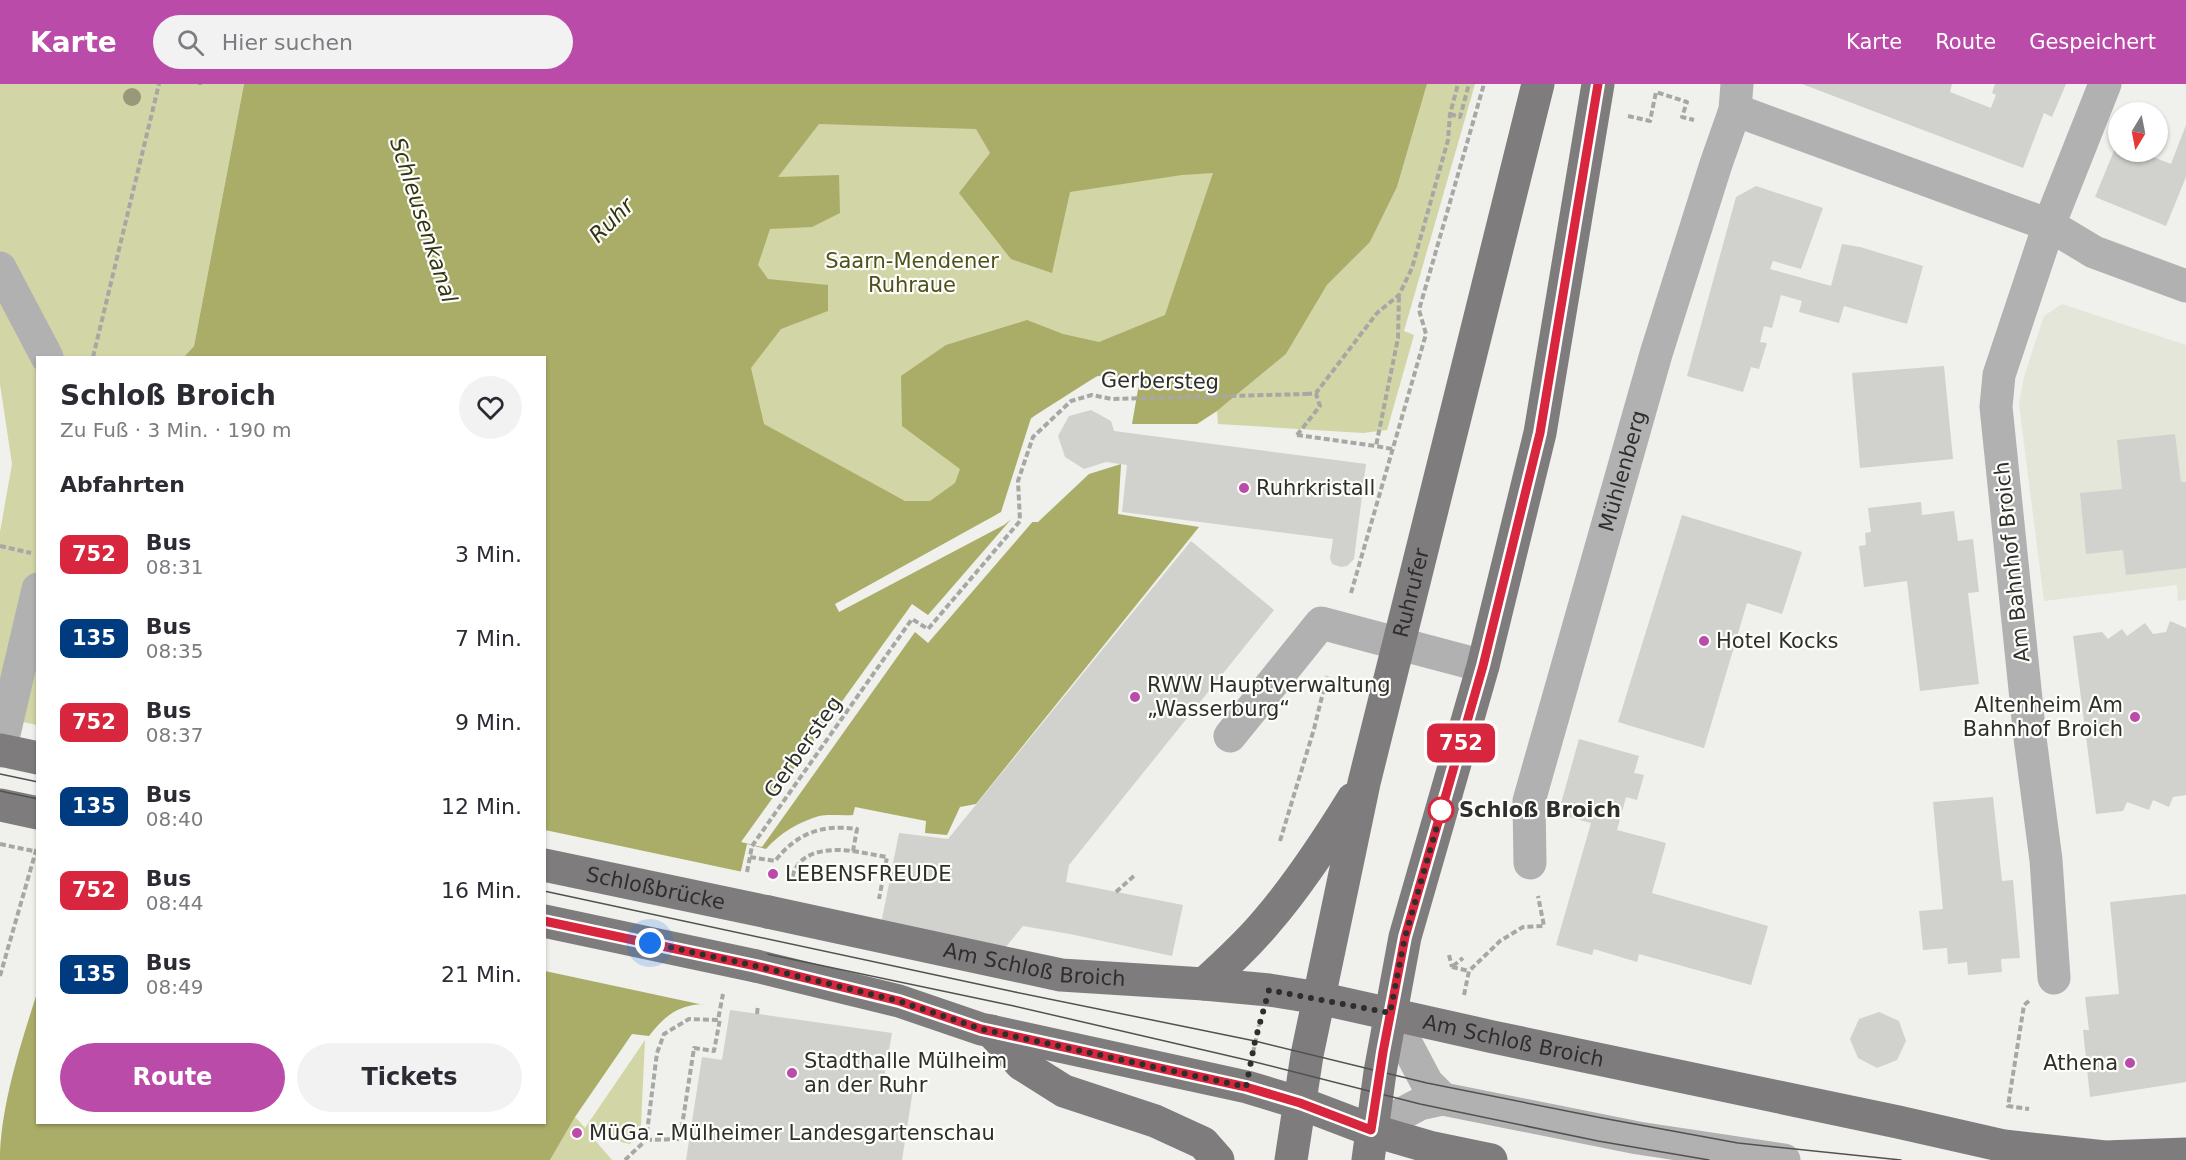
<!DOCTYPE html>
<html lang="de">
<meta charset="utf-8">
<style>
body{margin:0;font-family:"DejaVu Sans",sans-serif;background:#f2f2f3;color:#2b2b33;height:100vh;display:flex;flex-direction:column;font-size:22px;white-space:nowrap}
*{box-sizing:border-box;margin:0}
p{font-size:20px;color:#7c7c81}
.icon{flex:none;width:33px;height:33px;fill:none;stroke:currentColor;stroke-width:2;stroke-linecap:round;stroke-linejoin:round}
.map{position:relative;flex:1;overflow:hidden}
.sheet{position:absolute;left:36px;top:272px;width:510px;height:768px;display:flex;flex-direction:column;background:#fff;border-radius:0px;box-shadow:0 2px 4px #0004}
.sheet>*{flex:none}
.badge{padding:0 12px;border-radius:9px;font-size:21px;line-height:39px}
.needle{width:39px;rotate:190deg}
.buttons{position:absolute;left:2108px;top:18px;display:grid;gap:12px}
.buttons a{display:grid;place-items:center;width:60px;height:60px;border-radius:50%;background:#fff;box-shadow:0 2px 4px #0004;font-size:30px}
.you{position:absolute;width:30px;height:30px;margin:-15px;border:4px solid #fff;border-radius:50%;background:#1a73e8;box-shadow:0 0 0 9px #1a73e833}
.map>.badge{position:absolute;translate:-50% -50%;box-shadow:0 0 0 3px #fff}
h2{padding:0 24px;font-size:22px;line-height:54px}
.round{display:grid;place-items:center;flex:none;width:63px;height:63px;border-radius:32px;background:#f2f2f3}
.summary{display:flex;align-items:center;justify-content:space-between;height:102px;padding:0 24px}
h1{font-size:28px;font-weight:700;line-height:45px}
.cta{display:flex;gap:12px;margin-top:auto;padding:12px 24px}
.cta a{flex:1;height:69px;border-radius:36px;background:#ba4ba9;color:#fff;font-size:24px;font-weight:700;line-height:69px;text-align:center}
.cta a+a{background:#f2f2f3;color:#2b2b33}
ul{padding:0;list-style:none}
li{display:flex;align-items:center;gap:18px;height:84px;padding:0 24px}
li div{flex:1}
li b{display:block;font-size:22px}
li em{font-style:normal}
li .badge{min-width:66px;font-weight:700;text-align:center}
header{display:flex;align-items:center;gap:36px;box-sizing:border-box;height:84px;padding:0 30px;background:#ba4ba9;color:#fff}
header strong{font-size:28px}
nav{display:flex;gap:33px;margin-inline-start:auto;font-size:21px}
.search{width:420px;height:54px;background:#f2f2f3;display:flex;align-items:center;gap:15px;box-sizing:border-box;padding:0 21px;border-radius:33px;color:#7c7c81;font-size:22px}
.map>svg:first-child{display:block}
</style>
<header>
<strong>Karte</strong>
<div class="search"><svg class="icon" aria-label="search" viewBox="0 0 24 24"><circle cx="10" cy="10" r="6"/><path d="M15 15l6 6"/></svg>Hier suchen</div>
<nav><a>Karte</a><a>Route</a><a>Gespeichert</a></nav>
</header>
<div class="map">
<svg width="2186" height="1076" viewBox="0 0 2186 1076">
<rect width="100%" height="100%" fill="#f0f0ec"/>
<polygon fill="#e5e6da" points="2062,220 2186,261 2186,516 2178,517 2177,501 2044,517 2019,320 2024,293 2044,232"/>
<g fill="#d2d5a5">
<polygon points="0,0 244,0 194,262 184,273 38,273 37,641 0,633 0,448 12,380 0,300"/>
<polygon points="761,0 1336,0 1140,294 1098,292 1051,317 1011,353 996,431 811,527 728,514"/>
<polygon points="1427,0 1475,0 1404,247 1414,251 1387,346 1363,349 1218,340 1217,327 1286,270 1327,201 1370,158 1397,103"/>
<polygon points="645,956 641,1040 640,1048 630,1060 595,1052 593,1054 612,1076 550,1076 575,1033 585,1044"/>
</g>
<path fill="#aaad67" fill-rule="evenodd" d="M 244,0 L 1427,0 L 1397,103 L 1370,158 L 1327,201 L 1286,270 L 1217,327 L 1197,340 L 1132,340 L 1140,294 L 1097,292 L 1031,334 L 1001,428 L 835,520 L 839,528 L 1004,441 L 1013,434 L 1024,438 L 1038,438 L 1089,390 L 1121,380 L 1118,430 L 1199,443 L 976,720 L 960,723 L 947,751 L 925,749 L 926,737 L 855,723 L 853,731 C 842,732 829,730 819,732 C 799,738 780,749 766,765 L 747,760 L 711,920 C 681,919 667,929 649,952 L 632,950 L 575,1033 L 550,1076 L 0,1076 C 0,1024 21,959 37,909 L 38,1038 L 544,1038 L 544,273 L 184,273 L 194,262 ZM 819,40 L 976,45 L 990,69 L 959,109 L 1011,175 L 1052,189 L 1070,108 L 1182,91 L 1213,89 L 1165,231 L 1099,258 L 1063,250 L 1027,236 L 946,261 L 901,292 L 902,342 L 960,385 L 955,399 L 930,417 L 905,417 L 764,340 L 751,284 L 781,245 L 828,227 L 828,201 L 768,195 L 758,181 L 770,145 L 812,143 L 840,129 L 839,91 L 778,93 Z"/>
<g fill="#f0f0ec">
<polygon points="1014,432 1025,435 1035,435 928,559 915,548 762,763 741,758 912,520 928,531"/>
<polygon points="545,746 743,788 713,923 545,887"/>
</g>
<g fill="#d1d1cd">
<polygon points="1802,0 1952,0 1950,8 1991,24 1996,11 1992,9 1995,0 2066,0 2052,33 2044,29 2023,84"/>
<polygon points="2186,41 2186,93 2166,142 2095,113 2118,57 2118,68 2141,68 2171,80"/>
<polygon points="1756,102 1823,124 1801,185 1773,177 1770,185 1831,202 1842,160 1860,163 1923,182 1907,240 1844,222 1839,239 1799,228 1802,217 1781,211 1772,244 1764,242 1760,258 1767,259 1759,285 1751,283 1743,308 1687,292 1736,113"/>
<polygon points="1944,282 1953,375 1860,384 1852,289"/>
<polygon points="1091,326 1111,337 1114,347 1366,380 1354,475 1347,482 1341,483 1332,480 1330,474 1333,455 1122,428 1127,381 1106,378 1084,385 1065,373 1058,352 1069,332"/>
<polygon points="2175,350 2181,398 2186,398 2186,484 2126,491 2123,466 2086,470 2080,409 2122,405 2117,356"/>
<polygon points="1921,418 1922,431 1954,427 1958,457 1973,455 1979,508 1968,509 1979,600 1920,607 1907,497 1864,503 1859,462 1866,461 1865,449 1871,448 1868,424"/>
<polygon points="1682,431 1802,468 1782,530 1747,519 1704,664 1618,638"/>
<polygon points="1191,457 1274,526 1069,781 1066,798 1183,821 1172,872 1070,850 1023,842 1005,864 881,840 899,749 948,755"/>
<polygon points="2170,537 2186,544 2186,711 2173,713 2169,723 2153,716 2149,726 2127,718 2123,727 2096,730 2073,552 2102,548 2108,555 2122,545 2127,552 2145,539 2153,550 2166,548"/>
<polygon points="1579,655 1639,672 1634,689 1644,691 1637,716 1626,713 1617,746 1666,759 1652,809 1768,842 1751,901 1639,870 1637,878 1594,865 1592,871 1556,861 1591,739 1558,730"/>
<polygon points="1993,713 2002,797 2013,796 2020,874 2001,875 2002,888 1968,891 1967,878 1948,880 1947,864 1923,866 1919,827 1943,825 1933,718"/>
<polygon points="2186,810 2186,998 2090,1013 2083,946 2089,946 2085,913 2119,910 2110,818"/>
<polygon points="730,926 892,949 883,1001 913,1006 902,1076 686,1076 702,973 722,976"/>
<polygon points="1879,928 1899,937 1906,957 1897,976 1877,984 1858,974 1850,955 1859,935"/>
</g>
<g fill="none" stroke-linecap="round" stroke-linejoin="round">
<g stroke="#a7a7a4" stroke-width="4" stroke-dasharray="6 3" stroke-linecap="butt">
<polyline points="200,1 200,0"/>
<polyline points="1450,30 1460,33 1469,0"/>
<polyline points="1628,32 1650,37 1656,8 1687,18 1682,33 1694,36"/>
<polyline points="93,273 159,0"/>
<polyline points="1306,310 1316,309 1377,229 1399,211 1412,184 1448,56 1450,30 1458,0"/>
<polyline points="1297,351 1376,362"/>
<polyline points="1297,351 1320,322 1316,310"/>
<polyline points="1392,365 1376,362 1398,254 1399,212"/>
<polyline points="0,462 31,469"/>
<polyline points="1351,509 1426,250 1419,226 1484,0"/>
<polyline points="1280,757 1314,645 1327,592"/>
<polyline points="853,767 887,773 879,815"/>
<path d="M 750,773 L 775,777 C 797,749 822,740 857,745 L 853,767 C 829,764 797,766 792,795"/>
<polyline points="747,788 752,762"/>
<polyline points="1116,808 1136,790"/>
<polyline points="1449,871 1452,883"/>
<polyline points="1453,882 1463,874"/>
<polyline points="1452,883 1469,887"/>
<polyline points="0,892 37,763"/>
<polyline points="1464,911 1469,887 1500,857 1523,843 1544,842 1538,812"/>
<polyline points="2029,917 2024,921 2008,1022 2029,1025"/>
<polyline points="757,930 758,921"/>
<polyline points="1253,969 1259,941"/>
<polyline points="646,1056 680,1055 694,964 714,967 720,935"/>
<polyline points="625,1076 646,1056 657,969 664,950 689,935 718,936 723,910"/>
</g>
<g stroke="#b2b1b2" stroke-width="33">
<polyline points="1735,26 2049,141 2094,168 2186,202"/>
<polyline points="0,184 47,273"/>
<polyline points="1230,652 1321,539 1483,582"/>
<polyline points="0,667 38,505"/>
<path id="s1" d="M 1530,779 L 1529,717 L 1656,270 L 1716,80 L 1735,26 L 1737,0"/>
<polyline points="2054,894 2046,776 2030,654 1996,323 1999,291 2049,141 2105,0"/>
<polyline points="1390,929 1427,999 1443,1015"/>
<polyline points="1371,1046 1420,1020 1443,1015 1638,1054 1784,1076"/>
</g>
<g stroke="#7f7c7e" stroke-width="33">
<polyline points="0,721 38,729"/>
<path id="s2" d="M 768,828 L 1061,891 L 1204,900 L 1269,906 L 1319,914 L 1493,953 L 1898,1038 L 2004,1062 L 2105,1073 L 2186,1070"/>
<polyline points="756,882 899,917 981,945 1247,1003 1300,1019 1371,1046 1433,1064 1491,1076"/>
<path d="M 1204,900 C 1226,880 1248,860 1267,837 C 1299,800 1327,757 1353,715"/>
<polyline points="991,947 1021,980 1064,1007 1155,1037 1203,1059 1218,1076"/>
<path id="s3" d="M 1291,1076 L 1307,971 L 1364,699 L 1538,0"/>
<polyline points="1368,1076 1380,988 1405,853 1483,582 1540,349 1598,0"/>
</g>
<g stroke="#51514f" stroke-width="1.5">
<polyline points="0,690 38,698"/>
<polyline points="0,707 38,715"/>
<polyline points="544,807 1015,908 1255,957 1427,999 1602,1034 1738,1059 1901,1076"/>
<polyline points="544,823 1014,922 1251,977 1420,1020 1598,1057 1709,1076"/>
</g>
<g stroke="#a7a7a4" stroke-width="4" stroke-dasharray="6 3" stroke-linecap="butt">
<polyline points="0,760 38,768"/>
<polyline points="752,762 912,535 928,545 1020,437 1018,397 1033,353 1071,317 1092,311 1112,315 1306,310"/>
</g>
<g stroke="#7f7c7e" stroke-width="33">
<polyline points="0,666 38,674"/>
<path id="s4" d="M 544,781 L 768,828"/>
<polyline points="544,837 756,882"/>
</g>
</g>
<circle fill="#97997a" cx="132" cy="13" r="9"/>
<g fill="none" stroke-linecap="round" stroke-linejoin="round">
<g stroke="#fff" stroke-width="14">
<polyline id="line" points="544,837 756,882 899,917 981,945 1246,1003 1300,1019 1371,1046 1383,968 1405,853 1483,582 1540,349 1598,0"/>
</g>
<use href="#line" stroke="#d7263d" stroke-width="9"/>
<polyline stroke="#2e2e2d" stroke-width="6" stroke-dasharray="0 10.8" points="650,859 756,882 899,917 981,945 1246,1003 1255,957 1269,906 1390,929 1405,853 1444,718 1441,726"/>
</g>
<g fill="#ba4ba9" stroke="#fdfdf9" stroke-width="2">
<circle cx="1244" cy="404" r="6"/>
<circle cx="1704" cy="557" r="6"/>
<circle cx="1135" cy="613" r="6"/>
<circle cx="2135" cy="633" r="6"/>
<circle cx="773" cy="790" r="6"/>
<circle cx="2130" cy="979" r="6"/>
<circle cx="792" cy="989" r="6"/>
<circle cx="577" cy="1049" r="6"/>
</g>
<circle fill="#fff" stroke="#d7263d" stroke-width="3" cx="1441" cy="726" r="12"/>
<g text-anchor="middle" stroke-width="4.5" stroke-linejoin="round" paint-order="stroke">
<g font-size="21" fill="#4f511c" stroke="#fdfdf9">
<text x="912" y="184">Saarn-Mendener<tspan x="912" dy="24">Ruhraue</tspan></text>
</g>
<g font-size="21" fill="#2e2e2d" stroke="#fdfdf9">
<text transform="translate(1160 297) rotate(1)" y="7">Gerbersteg</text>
<text dy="7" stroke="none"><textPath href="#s1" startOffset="405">Mühlenberg</textPath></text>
<text transform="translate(2012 478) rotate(-96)" y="7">Am Bahnhof Broich</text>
<text dy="7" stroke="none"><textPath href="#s3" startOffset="580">Ruhrufer</textPath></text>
<text transform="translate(803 663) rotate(-55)" y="7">Gerbersteg</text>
<text dy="7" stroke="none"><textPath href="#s4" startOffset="114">Schloßbrücke</textPath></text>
<text dy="7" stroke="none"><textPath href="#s2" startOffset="272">Am Schloß Broich</textPath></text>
<text dy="7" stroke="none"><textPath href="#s2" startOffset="758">Am Schloß Broich</textPath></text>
</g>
<g font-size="21" fill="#2e2e2d" stroke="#fdfdf9" text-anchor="start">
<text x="1256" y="411">Ruhrkristall</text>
<text x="1716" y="564">Hotel Kocks</text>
<text x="1147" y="608">RWW Hauptverwaltung<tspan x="1147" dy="24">„Wasserburg“</tspan></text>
<text x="2123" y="628" text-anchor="end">Altenheim Am<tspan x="2123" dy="24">Bahnhof Broich</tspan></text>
<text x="785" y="797">LEBENSFREUDE</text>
<text x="804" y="984">Stadthalle Mülheim<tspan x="804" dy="24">an der Ruhr</tspan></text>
<text x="2118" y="986" text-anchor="end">Athena</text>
<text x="589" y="1056">MüGa - Mülheimer Landesgartenschau</text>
</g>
<g font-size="21" font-weight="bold" fill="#2e2e2d" stroke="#fdfdf9" text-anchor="start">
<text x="1459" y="733">Schloß Broich</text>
</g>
<g font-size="22" font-style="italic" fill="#343516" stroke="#fdfdf9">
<text transform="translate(424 136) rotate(72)" y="8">Schleusenkanal</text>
<text transform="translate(611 136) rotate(-45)" y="8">Ruhr</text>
</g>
</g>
</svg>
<div class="buttons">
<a><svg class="needle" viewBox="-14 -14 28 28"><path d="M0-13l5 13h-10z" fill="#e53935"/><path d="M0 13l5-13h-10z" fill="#7c7c81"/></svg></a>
</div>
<div class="you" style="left:650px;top:859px"></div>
<b class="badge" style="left:1461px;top:659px;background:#d7263d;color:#fff">752</b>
<section class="sheet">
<div class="summary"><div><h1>Schloß Broich</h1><p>Zu Fuß · 3 Min. · 190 m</p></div><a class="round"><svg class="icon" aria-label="heart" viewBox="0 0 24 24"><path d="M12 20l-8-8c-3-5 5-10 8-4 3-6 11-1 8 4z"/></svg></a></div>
<h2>Abfahrten</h2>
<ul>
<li><span class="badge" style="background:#d7263d;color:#fff">752</span><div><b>Bus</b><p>08:31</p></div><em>3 Min.</em></li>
<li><span class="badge" style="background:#003b80;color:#fff">135</span><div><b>Bus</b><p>08:35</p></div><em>7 Min.</em></li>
<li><span class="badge" style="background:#d7263d;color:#fff">752</span><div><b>Bus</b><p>08:37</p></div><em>9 Min.</em></li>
<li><span class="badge" style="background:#003b80;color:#fff">135</span><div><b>Bus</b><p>08:40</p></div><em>12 Min.</em></li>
<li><span class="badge" style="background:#d7263d;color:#fff">752</span><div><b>Bus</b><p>08:44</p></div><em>16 Min.</em></li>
<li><span class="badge" style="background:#003b80;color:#fff">135</span><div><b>Bus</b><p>08:49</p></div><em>21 Min.</em></li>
</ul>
<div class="cta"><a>Route</a><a>Tickets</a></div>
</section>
</div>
